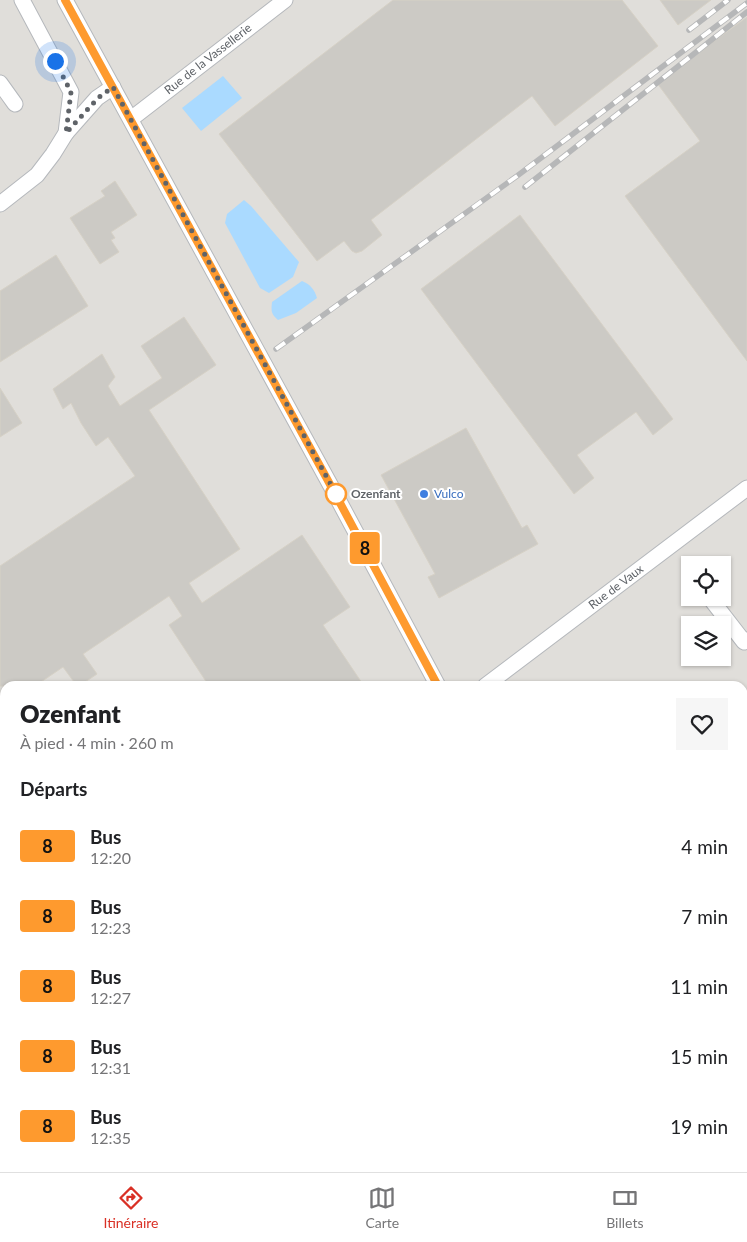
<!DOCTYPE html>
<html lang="fr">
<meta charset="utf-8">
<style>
body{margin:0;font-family:Lato,sans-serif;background:#f6f6f6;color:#202124;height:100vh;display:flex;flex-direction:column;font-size:19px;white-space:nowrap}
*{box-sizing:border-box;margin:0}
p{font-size:16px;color:#757577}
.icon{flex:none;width:28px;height:28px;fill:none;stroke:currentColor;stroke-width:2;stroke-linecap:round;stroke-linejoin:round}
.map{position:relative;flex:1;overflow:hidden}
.drawer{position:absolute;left:0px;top:681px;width:748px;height:491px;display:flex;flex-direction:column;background:#fff;border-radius:15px 15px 0 0;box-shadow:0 1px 4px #0004}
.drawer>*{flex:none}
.badge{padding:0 10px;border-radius:4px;font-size:18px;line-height:32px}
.buttons{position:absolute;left:681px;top:556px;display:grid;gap:10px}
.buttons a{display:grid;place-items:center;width:50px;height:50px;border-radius:0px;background:#fff;box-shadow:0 1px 4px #0004;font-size:25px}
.you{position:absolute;width:25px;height:25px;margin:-12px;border:4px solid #fff;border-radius:50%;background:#1a73e8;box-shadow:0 0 0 8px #1a73e833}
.map>.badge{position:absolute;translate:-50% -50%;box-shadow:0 0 0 2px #fff}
h2{padding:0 20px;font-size:19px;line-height:45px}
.round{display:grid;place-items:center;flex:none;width:52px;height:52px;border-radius:0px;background:#f6f6f6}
.head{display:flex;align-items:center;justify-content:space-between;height:85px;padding:0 20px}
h1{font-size:24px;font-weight:800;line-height:38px}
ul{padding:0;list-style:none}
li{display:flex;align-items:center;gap:15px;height:70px;padding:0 20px}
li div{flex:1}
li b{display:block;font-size:19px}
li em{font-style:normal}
li .badge{min-width:55px;font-weight:700;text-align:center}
.dock{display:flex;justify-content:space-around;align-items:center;height:70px;border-top:1px solid #e0e0e0;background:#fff;font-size:14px;color:#757577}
.dock a{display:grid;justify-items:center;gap:2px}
.dock .on{color:#d93025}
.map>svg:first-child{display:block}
</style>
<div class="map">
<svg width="747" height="1172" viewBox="0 0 747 1172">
<rect width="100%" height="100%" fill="#f1efe8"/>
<path fill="#e0deda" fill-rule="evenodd" d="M 0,0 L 747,0 L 747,1172 L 0,1172 ZM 690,565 L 722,565 L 722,598 L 690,598 ZM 690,625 L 722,625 L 722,658 L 690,658 ZM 5,686 L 742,686 L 742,1168 L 5,1168 Z"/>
<g fill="#aadaff">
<polygon points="223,76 242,98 201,131 182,108"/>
<polygon points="244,200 251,206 299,262 293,277 269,293 260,288 225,223 227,214"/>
<path d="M 302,281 C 311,285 314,289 317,298 L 296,313 L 278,320 C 271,314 271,311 272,302 Z"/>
</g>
<g fill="#cccac5" stroke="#d6d1c6">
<polygon points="393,0 622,0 658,46 555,126 532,96 371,220 382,235 362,251 356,253 352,251 344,241 317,261 219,134"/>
<polygon points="660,0 711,0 678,25"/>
<polygon points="747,17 747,361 625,196 700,141 657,83"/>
<polygon points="115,181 137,215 111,232 115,238 111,240 119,252 100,264 70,218 105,196 101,191"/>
<polygon points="520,215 673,419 653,435 636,412 577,455 594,478 574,494 421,289"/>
<polygon points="56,255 88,306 0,362 0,291"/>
<polygon points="184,317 216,365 149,410 240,549 189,583 202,603 302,535 350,607 323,625 364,686 209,686 169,625 182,616 169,596 83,654 97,674 79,686 77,686 63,667 35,686 0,686 0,566 135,476 108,437 96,446 81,423 71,403 63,409 53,389 102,354 115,377 108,386 120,406 162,378 141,346"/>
<polygon points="0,388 22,423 0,437"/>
<polygon points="466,428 522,528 527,525 538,544 439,598 428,577 435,574 381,475"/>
</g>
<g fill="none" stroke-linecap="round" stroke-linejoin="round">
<g stroke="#b5b8bc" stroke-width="17">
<g id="minor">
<polyline points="65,0 332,488 438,686"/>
<polyline points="0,83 15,104"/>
<polyline points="131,119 285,0"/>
<polyline points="66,133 97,98 113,87"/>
<polyline points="0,204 37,175 53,154 66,133 71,92 22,0"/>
<polyline points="710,598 744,642 747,640"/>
<polyline points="485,686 747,488"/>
<polyline points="0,1163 7,1172"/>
<polyline points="634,1168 638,1172"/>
<polyline points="667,1168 671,1172"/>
<polyline points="261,1172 261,1168"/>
</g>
</g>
<g stroke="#f2c960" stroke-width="22">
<g id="major">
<polyline points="0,895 5,897"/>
<polyline points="0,919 5,913"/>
<polyline points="0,969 5,975"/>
<polyline points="158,1168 161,1172"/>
</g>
</g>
<polyline stroke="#9cc7a9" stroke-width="3" stroke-dasharray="5 2.5" stroke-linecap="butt" points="0,1085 5,1081"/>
<use href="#minor" stroke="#fff" stroke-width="15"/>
<use href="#major" stroke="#fff2af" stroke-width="20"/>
<g stroke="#b6b7b8" stroke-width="5.5">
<g id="rail">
<polyline points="689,30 728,0"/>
<polyline points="525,187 747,12"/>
<polyline points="276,349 517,176 747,3"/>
</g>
</g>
<use href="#rail" stroke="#fff" stroke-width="4" stroke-dasharray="11" stroke-linecap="butt"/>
</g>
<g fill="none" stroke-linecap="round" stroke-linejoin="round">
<g stroke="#fff" stroke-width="11">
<polyline id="line" points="65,0 332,488 438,686"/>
</g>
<use href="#line" stroke="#fe9a2e" stroke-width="8"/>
<polyline stroke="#5f6368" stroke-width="5" stroke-dasharray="0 9" points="55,61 71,92 66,133 98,98 113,87 336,494"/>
</g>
<circle fill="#fff" stroke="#fe9a2e" stroke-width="2.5" cx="336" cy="494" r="10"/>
<circle fill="#3f7fe0" stroke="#fff" stroke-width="2" cx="424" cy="494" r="5"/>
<g text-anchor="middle" stroke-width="4" stroke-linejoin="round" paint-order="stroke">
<g font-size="12" fill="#5f6368" stroke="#fff">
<text transform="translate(208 59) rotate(-38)" y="4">Rue de la Vassellerie</text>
<text transform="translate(616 587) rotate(-37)" y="4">Rue de Vaux</text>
</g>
<g font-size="12" font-weight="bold" fill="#5f6368" stroke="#fff" text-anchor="start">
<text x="351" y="498">Ozenfant</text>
</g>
<g font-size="12" fill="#366cbe" stroke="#fff" text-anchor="start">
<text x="434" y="498">Vulco</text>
</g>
</g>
</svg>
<div class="buttons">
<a><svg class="icon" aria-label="locate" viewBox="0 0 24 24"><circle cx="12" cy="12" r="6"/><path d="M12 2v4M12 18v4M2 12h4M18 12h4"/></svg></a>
<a><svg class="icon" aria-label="layers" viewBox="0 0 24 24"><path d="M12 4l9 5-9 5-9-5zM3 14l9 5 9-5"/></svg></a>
</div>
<div class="you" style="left:55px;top:61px"></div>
<b class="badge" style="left:365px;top:548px;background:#fe9a2e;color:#111">8</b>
<section class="drawer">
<div class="head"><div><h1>Ozenfant</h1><p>À pied · 4 min · 260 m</p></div><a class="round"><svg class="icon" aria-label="heart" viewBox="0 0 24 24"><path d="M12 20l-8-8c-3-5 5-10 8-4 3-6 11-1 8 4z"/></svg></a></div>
<h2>Départs</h2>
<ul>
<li><span class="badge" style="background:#fe9a2e;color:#111">8</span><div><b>Bus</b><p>12:20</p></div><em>4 min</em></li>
<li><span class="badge" style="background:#fe9a2e;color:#111">8</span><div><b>Bus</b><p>12:23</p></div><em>7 min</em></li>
<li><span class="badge" style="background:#fe9a2e;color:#111">8</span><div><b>Bus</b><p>12:27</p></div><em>11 min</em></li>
<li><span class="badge" style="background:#fe9a2e;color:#111">8</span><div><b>Bus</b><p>12:31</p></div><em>15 min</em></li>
<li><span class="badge" style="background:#fe9a2e;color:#111">8</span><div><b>Bus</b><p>12:35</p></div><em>19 min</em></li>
</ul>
</section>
</div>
<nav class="dock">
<a class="on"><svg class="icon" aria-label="directions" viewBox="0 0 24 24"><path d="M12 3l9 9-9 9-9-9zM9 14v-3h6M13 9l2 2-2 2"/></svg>Itinéraire</a>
<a><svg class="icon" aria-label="map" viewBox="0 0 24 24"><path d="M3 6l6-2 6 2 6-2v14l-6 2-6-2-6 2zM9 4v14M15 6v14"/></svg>Carte</a>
<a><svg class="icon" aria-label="tickets" viewBox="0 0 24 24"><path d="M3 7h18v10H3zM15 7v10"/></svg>Billets</a>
</nav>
